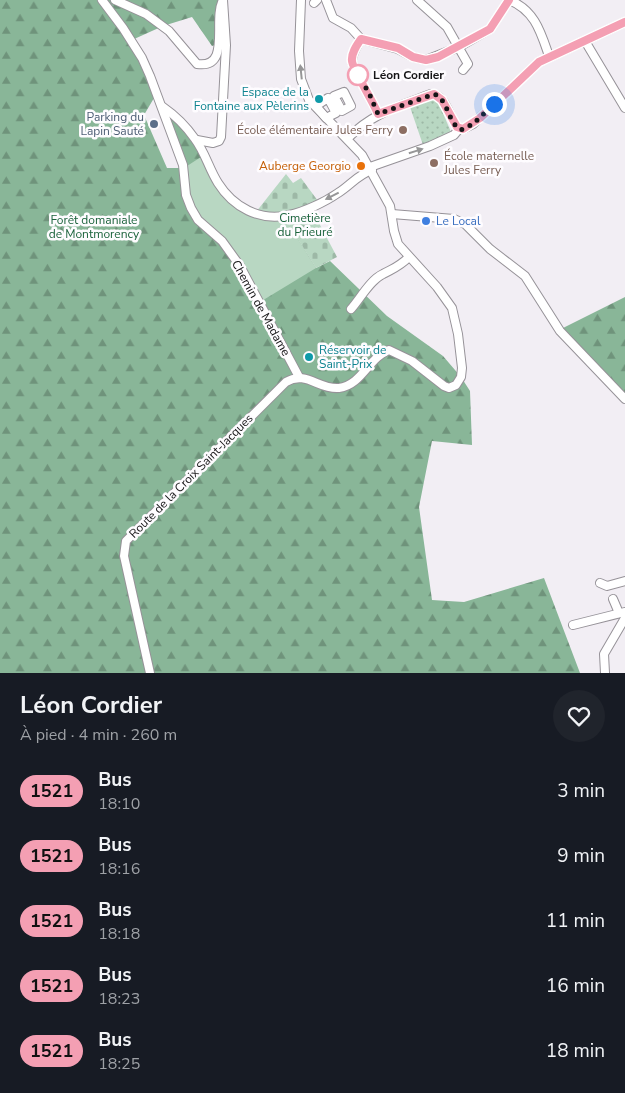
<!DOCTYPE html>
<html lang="fr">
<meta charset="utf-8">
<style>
body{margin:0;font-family:"Nunito Sans",sans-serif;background:#20242c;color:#f1f3f6;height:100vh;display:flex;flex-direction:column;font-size:19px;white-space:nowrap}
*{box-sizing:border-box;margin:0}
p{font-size:16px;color:#9ea1a6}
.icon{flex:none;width:28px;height:28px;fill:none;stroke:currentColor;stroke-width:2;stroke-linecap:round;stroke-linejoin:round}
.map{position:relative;height:673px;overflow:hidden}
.drawer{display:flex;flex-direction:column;background:#171b24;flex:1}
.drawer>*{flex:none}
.badge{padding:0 10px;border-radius:16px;font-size:18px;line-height:32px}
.you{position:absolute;width:25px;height:25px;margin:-12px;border:4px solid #fff;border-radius:50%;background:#1a73e8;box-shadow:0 0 0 8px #1a73e833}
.map>.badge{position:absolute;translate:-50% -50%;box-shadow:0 0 0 2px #fff}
.round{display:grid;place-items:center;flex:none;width:52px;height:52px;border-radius:26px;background:#20242c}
.head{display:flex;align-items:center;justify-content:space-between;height:85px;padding:0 20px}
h1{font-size:24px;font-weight:700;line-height:38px}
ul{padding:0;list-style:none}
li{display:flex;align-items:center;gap:15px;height:65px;padding:0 20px}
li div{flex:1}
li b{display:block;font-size:19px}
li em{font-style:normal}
li .badge{min-width:55px;font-weight:700;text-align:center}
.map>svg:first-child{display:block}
</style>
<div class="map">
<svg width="625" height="673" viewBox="0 0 625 673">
<defs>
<pattern id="forest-firs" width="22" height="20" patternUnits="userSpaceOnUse" patternTransform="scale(1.25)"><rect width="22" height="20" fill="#89b698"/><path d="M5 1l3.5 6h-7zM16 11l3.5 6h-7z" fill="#6f937b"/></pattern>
<pattern id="cemetery-stones" width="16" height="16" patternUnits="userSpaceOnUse" patternTransform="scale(1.25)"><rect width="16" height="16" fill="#b8d7c2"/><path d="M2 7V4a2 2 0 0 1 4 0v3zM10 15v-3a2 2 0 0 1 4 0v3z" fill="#9db8a6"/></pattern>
<pattern id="park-dots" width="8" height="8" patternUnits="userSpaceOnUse" patternTransform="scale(1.25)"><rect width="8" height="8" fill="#b8d7c2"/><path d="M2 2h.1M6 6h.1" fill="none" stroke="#9db8a6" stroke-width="1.8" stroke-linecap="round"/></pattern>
</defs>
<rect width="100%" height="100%" fill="#f2eef4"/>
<g fill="url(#forest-firs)">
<polygon points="0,0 221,0 224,42 212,46 192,17 163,26 132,40 154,98 144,115 167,168 183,168 163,107 184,123 217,182 247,211 284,217 316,268 330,261 387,316 443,356 461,377 470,391 472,445 432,441 419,507 432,600 464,602 544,578 580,673 0,673"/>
<polygon points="625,297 625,393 599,368 563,328"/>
</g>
<g fill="url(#cemetery-stones)">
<polygon points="286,174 293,183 301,178 318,201 279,216 256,212"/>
<polygon points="311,208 337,257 316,268 284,217"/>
</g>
<polygon fill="url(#park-dots)" points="433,98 437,99 451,132 423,145 410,107"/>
<polygon fill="#b8d7c2" points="204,155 217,182 247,211 284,217 316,268 260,302 241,266 191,207 184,168"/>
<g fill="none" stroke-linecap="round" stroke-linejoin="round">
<g stroke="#969298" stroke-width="10">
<g id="minor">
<polyline points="102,0 123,28 142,58 150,76 183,165 186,195 191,208 198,220 222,241 240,266 299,377"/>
<path d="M 115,0 L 146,14 L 169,31 L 197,64 C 232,69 212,20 223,0"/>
<polyline points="326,0 333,18 351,28 361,39 398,49 413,57 426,60 459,47 490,29 509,0"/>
<polyline points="417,0 447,27 468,64 463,70"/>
<path d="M 509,0 C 535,10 541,33 549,56"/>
<polyline points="314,3 317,0"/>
<path d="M 361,39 C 357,46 352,53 352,61 C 352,68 374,103 378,114"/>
<polyline points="585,41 625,108"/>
<polygon points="344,92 351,106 342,111 334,96"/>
<polygon points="328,98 336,113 326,118 316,106"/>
<path d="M 163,107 C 176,116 186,126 195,139 C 205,152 209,169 218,183 C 233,207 260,222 289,215 C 304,212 325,202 338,193 C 351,185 357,175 372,170"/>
<path d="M 348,138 C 374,112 398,107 431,94 C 447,95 449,119 459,129"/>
<polyline points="197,140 213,143 219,141 221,137 226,45 223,0"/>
<polyline points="370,167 430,146 454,135 459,129 463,129 473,124 539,62 625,22"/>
<polyline points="392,214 454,219 465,224 490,249 525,276 560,331 625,399"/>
<path d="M 351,309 C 360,299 370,280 383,274 C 394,268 399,267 409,257"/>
<polyline points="600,583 607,586 625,581"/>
<polyline points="613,599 619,613"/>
<polyline points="573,625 625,612"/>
<path d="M 150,673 L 124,556 L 126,541 L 286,382 C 306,370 319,390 339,388 C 362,385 369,357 389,350 L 412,361 L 444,386 L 449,388 L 456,385 L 461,377 L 462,368 L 458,334 L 452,308 L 437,287 L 398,244 L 394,231 L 390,206 L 362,155 L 309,100 L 301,79 L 299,51 L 301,0"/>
<polyline points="605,673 604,654 625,618"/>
</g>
</g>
<use href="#minor" stroke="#fff" stroke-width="8"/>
</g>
<defs><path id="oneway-solid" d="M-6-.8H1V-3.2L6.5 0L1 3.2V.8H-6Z" transform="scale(1.25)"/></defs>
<g fill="#969697">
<use href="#oneway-solid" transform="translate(301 72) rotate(-96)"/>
<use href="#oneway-solid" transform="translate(416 151) rotate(-17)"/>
<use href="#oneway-solid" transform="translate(332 196) rotate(153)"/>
</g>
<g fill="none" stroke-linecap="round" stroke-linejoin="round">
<g stroke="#fff" stroke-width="11">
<path id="line" d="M 509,0 L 490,29 L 438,57 L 426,60 L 413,57 L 398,48 L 361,39 C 357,45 351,53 352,61 C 352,68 374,103 378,114 L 434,94 L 442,100 L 457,127 L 463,129 L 480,118 L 539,62 L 625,22"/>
</g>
<use href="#line" stroke="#f49fb3" stroke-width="8"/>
<path stroke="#161517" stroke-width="5" stroke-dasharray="0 9" d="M 358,75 L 355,70 L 369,93 L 378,114 L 434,94 C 449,100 447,122 461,130 L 473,124 L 494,104"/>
</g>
<circle fill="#fff" stroke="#f49fb3" stroke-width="2.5" cx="358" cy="75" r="10"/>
<g fill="#0f9aa8" stroke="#fefcff" stroke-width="2">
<circle cx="319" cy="99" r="5"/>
<circle cx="309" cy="357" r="5"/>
</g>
<circle fill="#5c6f8a" stroke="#fefcff" stroke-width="2" cx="154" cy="124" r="5"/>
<g fill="#8d6e63" stroke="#fefcff" stroke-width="2">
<circle cx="403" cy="130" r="5"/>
<circle cx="434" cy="163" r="5"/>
</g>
<circle fill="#e8710a" stroke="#fefcff" stroke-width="2" cx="361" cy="166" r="5"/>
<circle fill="#3f7fe0" stroke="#fefcff" stroke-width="2" cx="426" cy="221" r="5"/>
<g text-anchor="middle" stroke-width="5" stroke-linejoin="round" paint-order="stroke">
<g font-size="12" font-weight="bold" fill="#161517" stroke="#fefcff" text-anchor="start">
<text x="373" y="79">Léon Cordier</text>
</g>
<g font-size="12" fill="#0d838f" stroke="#fefcff" text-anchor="end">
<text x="309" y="96">Espace de la<tspan x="309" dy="14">Fontaine aux Pèlerins</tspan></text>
<text x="319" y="354" text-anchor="start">Réservoir de<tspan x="319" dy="14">Saint-Prix</tspan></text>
</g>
<g font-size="12" fill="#4e5e75" stroke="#fefcff" text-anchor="end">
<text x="144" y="121">Parking du<tspan x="144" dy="14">Lapin Sauté</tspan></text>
</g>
<g font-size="12" fill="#785e54" stroke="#fefcff" text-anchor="end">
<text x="393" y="134">École élémentaire Jules Ferry</text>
<text x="444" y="160" text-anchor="start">École maternelle<tspan x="444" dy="14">Jules Ferry</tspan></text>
</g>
<g font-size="12" fill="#c56008" stroke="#fefcff" text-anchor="end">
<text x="351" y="170">Auberge Georgio</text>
</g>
<g font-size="12" fill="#1b633c" stroke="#fefcff">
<text x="305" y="222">Cimetière<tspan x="305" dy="14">du Prieuré</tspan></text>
<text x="94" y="224">Forêt domaniale<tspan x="94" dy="14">de Montmorency</tspan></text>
</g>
<g font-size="12" fill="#366cbe" stroke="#fefcff" text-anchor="start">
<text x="436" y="225">Le Local</text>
</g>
<g font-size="12" fill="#161517" stroke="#fefcff">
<text transform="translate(261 308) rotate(61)" y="4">Chemin de Madame</text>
<text transform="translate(191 476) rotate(-45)" y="4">Route de la Croix Saint-Jacques</text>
</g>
</g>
</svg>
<div class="you" style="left:494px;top:104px"></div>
</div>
<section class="drawer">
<div class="head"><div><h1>Léon Cordier</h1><p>À pied · 4 min · 260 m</p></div><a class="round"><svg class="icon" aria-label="heart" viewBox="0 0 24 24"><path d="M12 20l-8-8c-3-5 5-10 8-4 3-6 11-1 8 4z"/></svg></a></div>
<ul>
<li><span class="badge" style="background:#f49fb3;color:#111">1521</span><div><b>Bus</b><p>18:10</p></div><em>3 min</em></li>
<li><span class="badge" style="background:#f49fb3;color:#111">1521</span><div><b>Bus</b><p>18:16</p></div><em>9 min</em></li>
<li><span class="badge" style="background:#f49fb3;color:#111">1521</span><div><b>Bus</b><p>18:18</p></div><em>11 min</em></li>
<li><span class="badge" style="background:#f49fb3;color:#111">1521</span><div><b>Bus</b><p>18:23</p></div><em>16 min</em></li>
<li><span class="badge" style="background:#f49fb3;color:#111">1521</span><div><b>Bus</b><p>18:25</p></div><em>18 min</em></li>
</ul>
</section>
